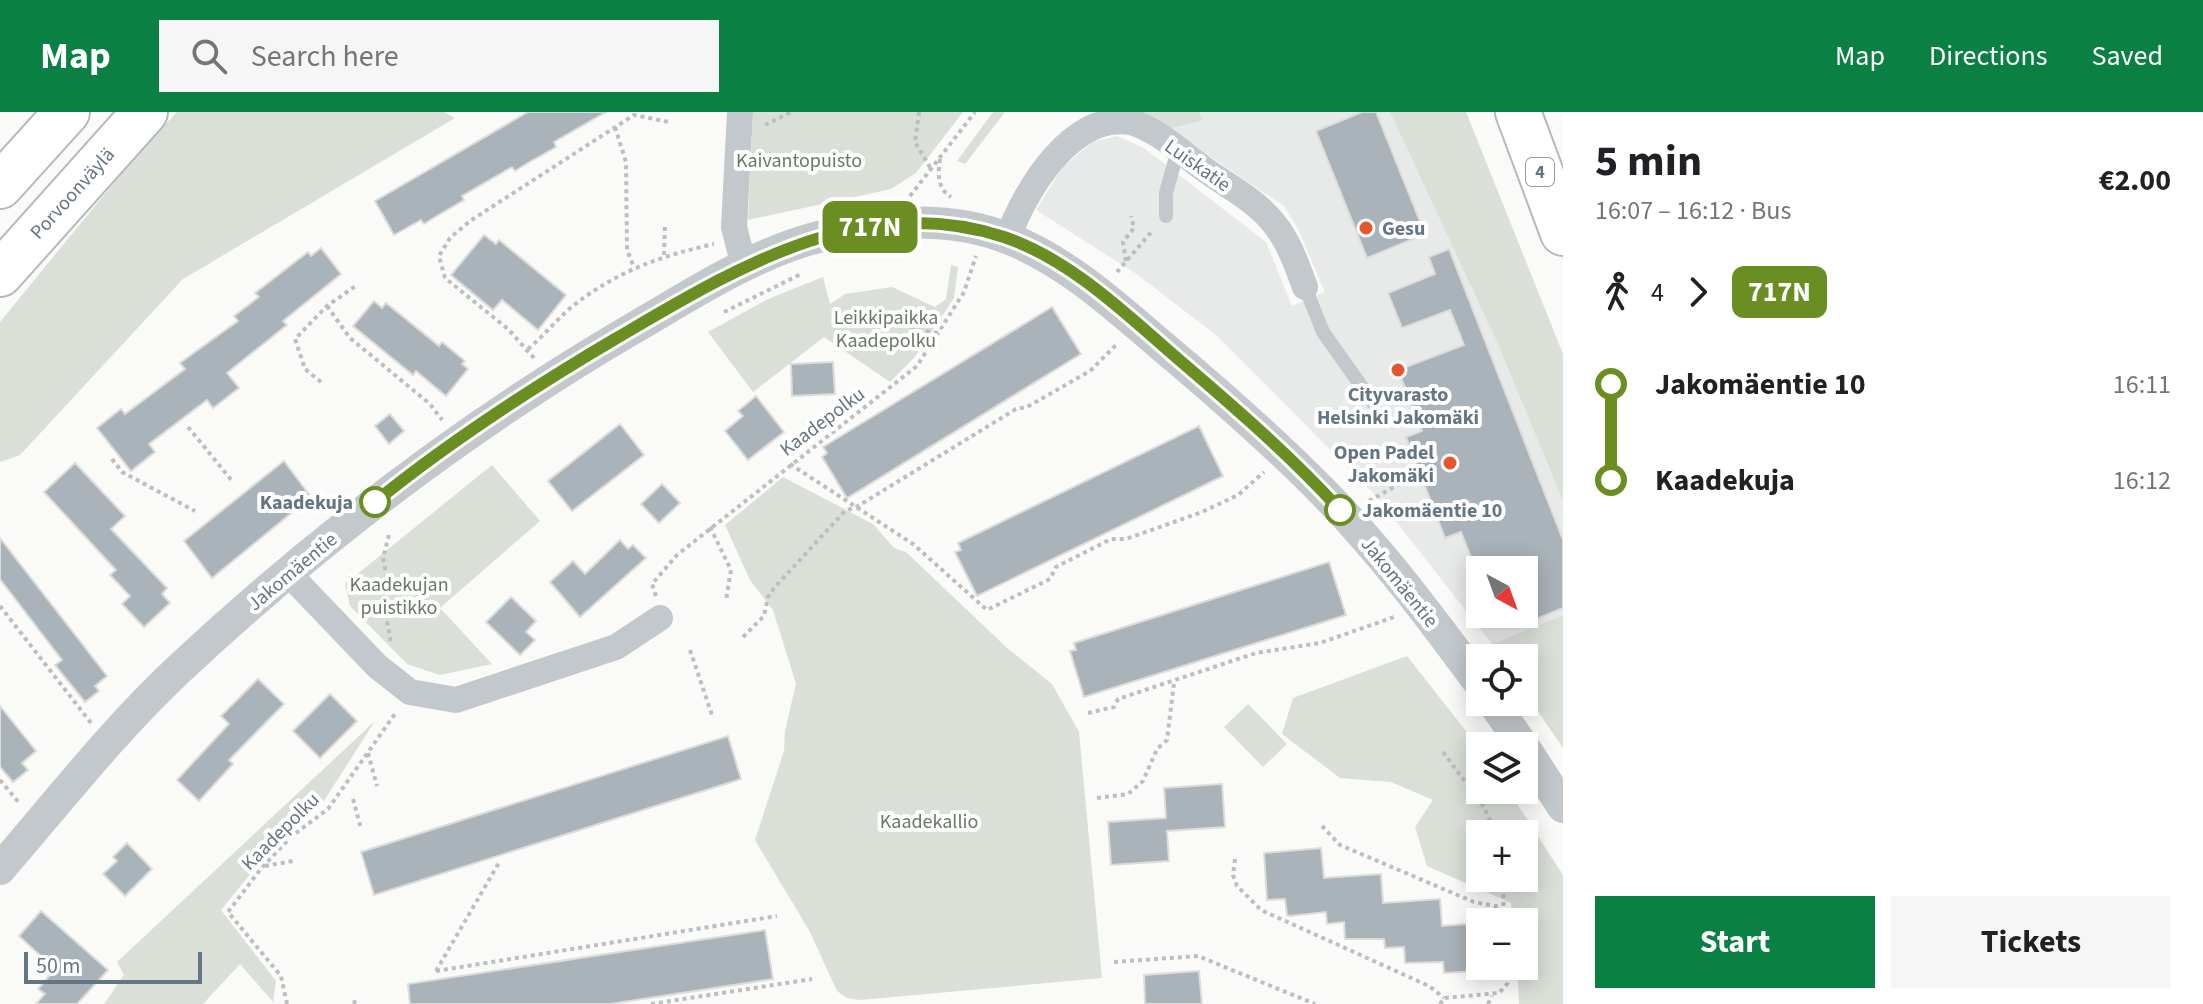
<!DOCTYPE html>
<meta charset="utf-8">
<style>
body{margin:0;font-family:"Source Sans 3",sans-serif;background:#f6f6f6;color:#202124;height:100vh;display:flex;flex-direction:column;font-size:30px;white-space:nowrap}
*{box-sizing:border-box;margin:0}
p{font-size:26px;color:#757577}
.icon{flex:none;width:44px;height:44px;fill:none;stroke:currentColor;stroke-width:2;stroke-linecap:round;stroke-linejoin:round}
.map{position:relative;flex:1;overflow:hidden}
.drawer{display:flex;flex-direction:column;background:#fff;width:640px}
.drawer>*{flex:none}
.badge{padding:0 16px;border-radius:12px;font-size:28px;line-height:52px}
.needle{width:52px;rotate:139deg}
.controls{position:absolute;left:1466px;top:444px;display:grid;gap:16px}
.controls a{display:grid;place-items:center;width:72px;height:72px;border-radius:0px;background:#fff;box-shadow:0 4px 20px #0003;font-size:40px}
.scale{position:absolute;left:24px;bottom:20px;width:178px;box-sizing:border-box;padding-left:8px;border:4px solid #657683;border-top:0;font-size:22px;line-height:28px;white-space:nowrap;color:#657683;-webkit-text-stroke:6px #fff;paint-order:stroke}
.map>.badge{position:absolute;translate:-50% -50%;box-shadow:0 0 0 4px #fff}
.legs{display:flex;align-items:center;gap:12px;height:88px;padding:0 32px;font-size:26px}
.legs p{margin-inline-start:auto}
.head{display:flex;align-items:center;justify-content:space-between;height:136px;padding:0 32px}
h1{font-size:44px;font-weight:700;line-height:60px}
.action{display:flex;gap:16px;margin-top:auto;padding:16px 32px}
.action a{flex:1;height:92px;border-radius:0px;background:#0b8043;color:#fff;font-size:32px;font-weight:700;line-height:92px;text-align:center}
.action a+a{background:#f6f6f6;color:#202124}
ul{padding:0 32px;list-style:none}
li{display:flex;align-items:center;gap:28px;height:96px;font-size:30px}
li i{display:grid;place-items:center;width:12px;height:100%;margin:0 10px;background:currentColor}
li i::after{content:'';width:20px;height:20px;margin:-10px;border:6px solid;border-radius:50%;background:#fff}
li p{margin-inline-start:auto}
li:first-child i{background:linear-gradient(#0000 50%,currentColor 0)}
li:last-child i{background:linear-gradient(currentColor 50%,#0000 0)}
header{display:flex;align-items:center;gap:48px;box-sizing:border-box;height:112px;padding:0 40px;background:#0b8043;color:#fff}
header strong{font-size:38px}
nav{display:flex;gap:44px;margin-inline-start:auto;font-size:28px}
.search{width:560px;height:72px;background:#f6f6f6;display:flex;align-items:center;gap:20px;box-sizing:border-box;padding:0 28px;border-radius:0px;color:#757577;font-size:30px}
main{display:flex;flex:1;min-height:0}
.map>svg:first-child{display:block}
</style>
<header>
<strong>Map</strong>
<div class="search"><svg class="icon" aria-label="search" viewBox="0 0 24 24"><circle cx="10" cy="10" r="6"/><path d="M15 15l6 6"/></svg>Search here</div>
<nav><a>Map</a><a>Directions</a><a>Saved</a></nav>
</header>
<main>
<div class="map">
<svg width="1563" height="892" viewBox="0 0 1563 892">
<rect width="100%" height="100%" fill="#fafaf8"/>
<path fill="#e8e9e9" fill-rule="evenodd" d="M 1199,0 L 1390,0 L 1497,230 L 1563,389 L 1563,503 L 1492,532 L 1376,384 L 1216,223 L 1135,161 L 1036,98 L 1062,56 L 1092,30 L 1117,24 L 1144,36 L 1266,130 L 1292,194 L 1325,180 L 1298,117 L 1284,94 L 1169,17 L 1203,7 ZM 1480,458 L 1524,458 L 1524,502 L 1480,502 Z"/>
<g fill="#dadfd7" fill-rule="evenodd">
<polygon points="177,0 444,0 455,6 183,167 20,343 0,350 0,210 139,40"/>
<polygon points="753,0 963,0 916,61 891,77 748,108"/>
<polygon points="993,0 1005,0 965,52 957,49"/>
<polygon points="1128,0 1199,0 1203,8 1169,17"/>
<polygon points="1390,0 1466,0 1563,242 1563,389 1497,230"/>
<polygon points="951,153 958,155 954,186 915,245 890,270 824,225 753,280 708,220 768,187 823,165 830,192 845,182 892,175 935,195 946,187"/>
<polygon points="492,353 540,409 440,496 492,552 440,563 407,552 350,494 345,472"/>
<polygon points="783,365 873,412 894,436 906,440 1006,535 1052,572 1079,620 1102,866 860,888 847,886 837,879 809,818 755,728 784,639 785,619 796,572 773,498 750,468 725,413"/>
<polygon points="1563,503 1563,636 1524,579 1524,546 1502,546 1492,532"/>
<path d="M 1407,544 L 1480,637 L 1480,678 L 1508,678 L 1563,763 L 1563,892 L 1519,892 L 1517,854 L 1524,854 L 1524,810 L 1513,810 L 1511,791 L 1427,754 L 1415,715 L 1433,688 L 1391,670 L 1340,666 L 1282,622 L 1293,586 ZM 1480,722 L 1524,722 L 1524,766 L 1480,766 Z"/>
<polygon points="1248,592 1287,632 1263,655 1224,615"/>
<polygon points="375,609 322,692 286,718 221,798 276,869 273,890 240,852 203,892 104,892 124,863 117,850"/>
</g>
<g fill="#aab3b9" stroke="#dcdcda" stroke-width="2">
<polygon points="528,0 606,0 554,30 556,35 526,52 515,59 512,55 462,84 464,88 435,105 424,112 421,108 394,123 375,89"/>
<polygon points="1362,0 1376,0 1425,122 1367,146 1316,19"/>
<polygon points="484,123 496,132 499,128 566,183 538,218 502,188 493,198 451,163"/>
<polygon points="321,136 341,162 283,209 287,213 227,261 239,276 213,296 207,288 149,332 155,340 131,359 97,316 121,297 125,302 185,257 180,251 238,209 234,204 259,185 255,181 308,140 311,144"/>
<polygon points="1449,137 1563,428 1563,496 1524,512 1524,458 1476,458 1461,420 1445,426 1406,325 1422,319 1398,258 1464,233 1450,198 1402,216 1388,181 1435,162 1429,145"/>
<polygon points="374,189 382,196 386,191 439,234 442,230 465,249 462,252 468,257 446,284 416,259 413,263 353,214"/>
<polygon points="1052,195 1081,242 847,386 822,345 827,341 823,335"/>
<polygon points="833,250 835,282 792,284 791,252"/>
<polygon points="756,284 784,320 748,348 725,319 743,304 738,299"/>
<polygon points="390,302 404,319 389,332 375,314"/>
<polygon points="620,312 644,343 572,399 548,369"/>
<polygon points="1199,314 1223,364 977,484 955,440 961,438 958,431"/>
<polygon points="284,349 311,385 212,466 184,429"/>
<polygon points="75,351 125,404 111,417 167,476 162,482 170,491 144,515 122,492 130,484 110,463 116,458 44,380"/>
<polygon points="662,372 680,391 659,411 641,392"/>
<polygon points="0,426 107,564 95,574 99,579 85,590 55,553 62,548 0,467"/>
<polygon points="620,428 628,437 633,433 646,446 580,505 550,470 573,449 585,462"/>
<polygon points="1329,450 1346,503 1084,585 1070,539 1076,538 1074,531"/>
<polygon points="511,485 536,509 526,520 535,528 520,543 486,510"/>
<polygon points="258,567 284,592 229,648 233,652 199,689 177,668 229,612 221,604"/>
<polygon points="330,582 357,609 320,646 293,619"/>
<polygon points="0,594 36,639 22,651 28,658 13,670 0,655"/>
<polygon points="728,624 741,667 374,783 361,740"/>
<polygon points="1222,672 1225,715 1167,719 1169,749 1111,753 1108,710 1166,706 1164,676"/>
<polygon points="127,731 152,757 125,784 103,762 117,749 113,745"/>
<polygon points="1321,736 1324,766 1381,762 1383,791 1440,787 1442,814 1480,811 1480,859 1444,861 1443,850 1405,851 1404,835 1385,836 1384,827 1345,827 1344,810 1327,812 1326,800 1290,804 1287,803 1285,787 1267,788 1264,741"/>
<polygon points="41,799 108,858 77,892 36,892 45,882 38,877 55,857 19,824"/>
<polygon points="765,818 773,867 610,892 410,892 408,872"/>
<polygon points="1199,859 1202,892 1145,892 1144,863"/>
</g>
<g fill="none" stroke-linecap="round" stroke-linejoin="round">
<g stroke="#b4b9bd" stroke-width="48">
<g id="motorway">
<polyline points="1518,0 1563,121"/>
<polyline points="0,74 67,0"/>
<polyline points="0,162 145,0"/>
</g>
</g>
<g stroke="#bbbfc2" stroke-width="4" stroke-dasharray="4 4" stroke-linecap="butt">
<polyline points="919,0 915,30 931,57"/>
<polyline points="765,13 791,0"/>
<polyline points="615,15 626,50 627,138 634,155"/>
<path d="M 940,47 C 938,62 937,76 951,85"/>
<polyline points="910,84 975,0"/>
<polyline points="664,143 665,114"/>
<polyline points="1126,149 1123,130 1134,116 1131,104"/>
<polyline points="1117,160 1153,118"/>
<polyline points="327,194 350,226 430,292 442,308"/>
<polyline points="724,200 801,162"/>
<polyline points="910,217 938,221"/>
<path d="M 528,237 C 545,223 560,203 578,190 C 620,158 664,143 714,132"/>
<polyline points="534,246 508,217 445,166 439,144 450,126 470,109 634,3 669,10"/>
<polyline points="321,270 305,257 295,227 327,194 357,173"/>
<polyline points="188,315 233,370"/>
<polyline points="112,347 122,360 195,399"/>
<polyline points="790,352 913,432 987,498 1050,467 1056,455 1111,427 1126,427 1202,400 1238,383 1264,360"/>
<polyline points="1369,389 1419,361"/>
<polyline points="710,415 731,458 726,488"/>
<polyline points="389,423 383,446 387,466 384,491 391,531"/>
<polyline points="656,484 652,472 677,443 917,254 964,180 976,144"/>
<polyline points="0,494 91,611"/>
<polyline points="743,525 764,504 768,485 774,476 845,399 858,394 1016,297 1027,295 1090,259 1118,231"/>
<polyline points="690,538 713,606"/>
<polyline points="1088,601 1114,595 1118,587 1256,541 1320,531 1397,504"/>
<polyline points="1443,640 1484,695 1496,722"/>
<polyline points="368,641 377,674"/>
<polyline points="0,668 20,692"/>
<polyline points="1097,686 1128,682 1143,669 1157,637 1167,628 1174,571"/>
<polyline points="353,687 361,717"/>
<polyline points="1322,714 1340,733 1474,790 1501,795"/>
<polyline points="1235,747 1233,763 1237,774 1261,798 1429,874 1444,886"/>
<polyline points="265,754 293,749"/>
<polyline points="1503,810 1504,766"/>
<polyline points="1114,850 1198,844 1315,892"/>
<polyline points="436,859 777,804"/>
<polyline points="436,859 500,749"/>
<polyline points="287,892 281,864 228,800 263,754 292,724 328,697 397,599"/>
<polyline points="354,892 356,885"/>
<polyline points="651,892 812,867"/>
<polyline points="1440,892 1444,886 1499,881 1508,871 1508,854"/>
<polyline points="1488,892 1492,884"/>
</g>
<g stroke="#c3c8cc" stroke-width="14">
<polyline points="1166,104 1166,81 1178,38"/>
<polyline points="1305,175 1323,220 1374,292"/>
</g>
<g stroke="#c3c8cc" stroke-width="26">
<polyline points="740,0 734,115 744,154"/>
<path d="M 1008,126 C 1024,80 1071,0 1131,10 C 1158,18 1182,41 1204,57 C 1227,74 1259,90 1276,114 C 1290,132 1297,154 1305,175"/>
<polyline points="288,461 377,554 410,580 456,588 616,535 660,506"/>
</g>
<g stroke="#c3c8cc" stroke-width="32">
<polyline points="1493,590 1523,634"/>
<polyline points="1524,635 1563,695"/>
<path d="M 0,757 C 58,690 113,619 178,558 C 317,428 468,313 632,217 C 684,187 736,153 792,133 C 859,110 939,100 1007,126 C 1065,148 1115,194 1162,234 C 1218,281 1273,329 1324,381 C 1382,440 1431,506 1480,572"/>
</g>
<use href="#motorway" stroke="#fff" stroke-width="44"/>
</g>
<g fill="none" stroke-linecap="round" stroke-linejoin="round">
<g stroke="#fff" stroke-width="18">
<path id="line-1" d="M 375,390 C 450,329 532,276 615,227 C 735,157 860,78 1004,125 C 1070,147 1126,202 1177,246 C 1233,294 1290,343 1340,398"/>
</g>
<use href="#line-1" stroke="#6b8e23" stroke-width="12"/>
</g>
<g fill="#e4572e" stroke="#fff" stroke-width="3">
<circle cx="1366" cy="116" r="8"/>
<circle cx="1398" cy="258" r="8"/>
<circle cx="1450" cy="351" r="8"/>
</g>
<g fill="#fff" stroke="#6b8e23" stroke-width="4">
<circle cx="375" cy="390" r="14"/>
<circle cx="1340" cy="398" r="14"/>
</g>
<g text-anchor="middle" stroke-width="8" stroke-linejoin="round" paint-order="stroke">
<rect fill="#fff" stroke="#939fa8" stroke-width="2" x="1526" y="46" width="28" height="28" rx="6"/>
<g font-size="18" font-weight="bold" fill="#657683">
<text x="1540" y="66">4</text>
</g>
<g font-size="20" fill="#687a64" stroke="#fff">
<text x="799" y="55">Kaivantopuisto</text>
<text x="886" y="212">Leikkipaikka<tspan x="886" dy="23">Kaadepolku</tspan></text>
<text x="399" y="479">Kaadekujan<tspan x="399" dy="23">puistikko</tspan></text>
<text x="929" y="716">Kaadekallio</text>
</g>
<g font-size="20" fill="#657683" stroke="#fff">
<text transform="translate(1198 53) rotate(35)" y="7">Luiskatie</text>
<text transform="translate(72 81) rotate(-48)" y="7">Porvoonväylä</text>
<text transform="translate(822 309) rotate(-37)" y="7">Kaadepolku</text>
<text transform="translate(292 459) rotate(-40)" y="7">Jakomäentie</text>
<text transform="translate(1400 470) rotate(51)" y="7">Jakomäentie</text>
<text transform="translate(280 719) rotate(-45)" y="7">Kaadepolku</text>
</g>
<g font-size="20" font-weight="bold" fill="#657683" stroke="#fff" text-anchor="start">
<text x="1382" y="123">Gesu</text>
<text x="1398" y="289" text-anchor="middle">Cityvarasto<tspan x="1398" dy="23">Helsinki Jakomäki</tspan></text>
<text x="1434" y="347" text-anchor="end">Open Padel<tspan x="1434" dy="23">Jakomäki</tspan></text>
</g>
<g font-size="20" font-weight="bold" fill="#657683" stroke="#fff" text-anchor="end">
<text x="353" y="397">Kaadekuja</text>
<text x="1362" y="405" text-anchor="start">Jakomäentie 10</text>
</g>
</g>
</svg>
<div class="controls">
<a><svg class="needle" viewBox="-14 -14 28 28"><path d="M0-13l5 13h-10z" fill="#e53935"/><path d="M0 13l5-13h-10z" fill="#757577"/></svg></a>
<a><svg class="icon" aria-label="locate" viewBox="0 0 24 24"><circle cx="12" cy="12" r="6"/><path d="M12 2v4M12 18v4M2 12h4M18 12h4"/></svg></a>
<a><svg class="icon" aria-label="layers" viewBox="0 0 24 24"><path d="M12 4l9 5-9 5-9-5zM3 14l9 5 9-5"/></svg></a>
<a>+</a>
<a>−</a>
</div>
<div class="scale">50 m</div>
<b class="badge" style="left:870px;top:115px;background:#6b8e23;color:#fff">717N</b>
</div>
<section class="drawer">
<div class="head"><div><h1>5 min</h1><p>16:07 – 16:12 · Bus</p></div><b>€2.00</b></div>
<div class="legs"><svg class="icon" aria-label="walk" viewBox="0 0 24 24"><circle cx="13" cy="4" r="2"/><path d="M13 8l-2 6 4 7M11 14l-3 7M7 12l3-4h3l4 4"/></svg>4<svg class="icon" aria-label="forward" viewBox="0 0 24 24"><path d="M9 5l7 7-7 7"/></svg><b class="badge" style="background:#6b8e23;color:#fff">717N</b></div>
<ul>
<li><i style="color:#6b8e23"></i><b>Jakomäentie 10</b><p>16:11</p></li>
<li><i style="color:#6b8e23"></i><b>Kaadekuja</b><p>16:12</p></li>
</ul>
<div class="action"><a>Start</a><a>Tickets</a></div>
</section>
</main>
